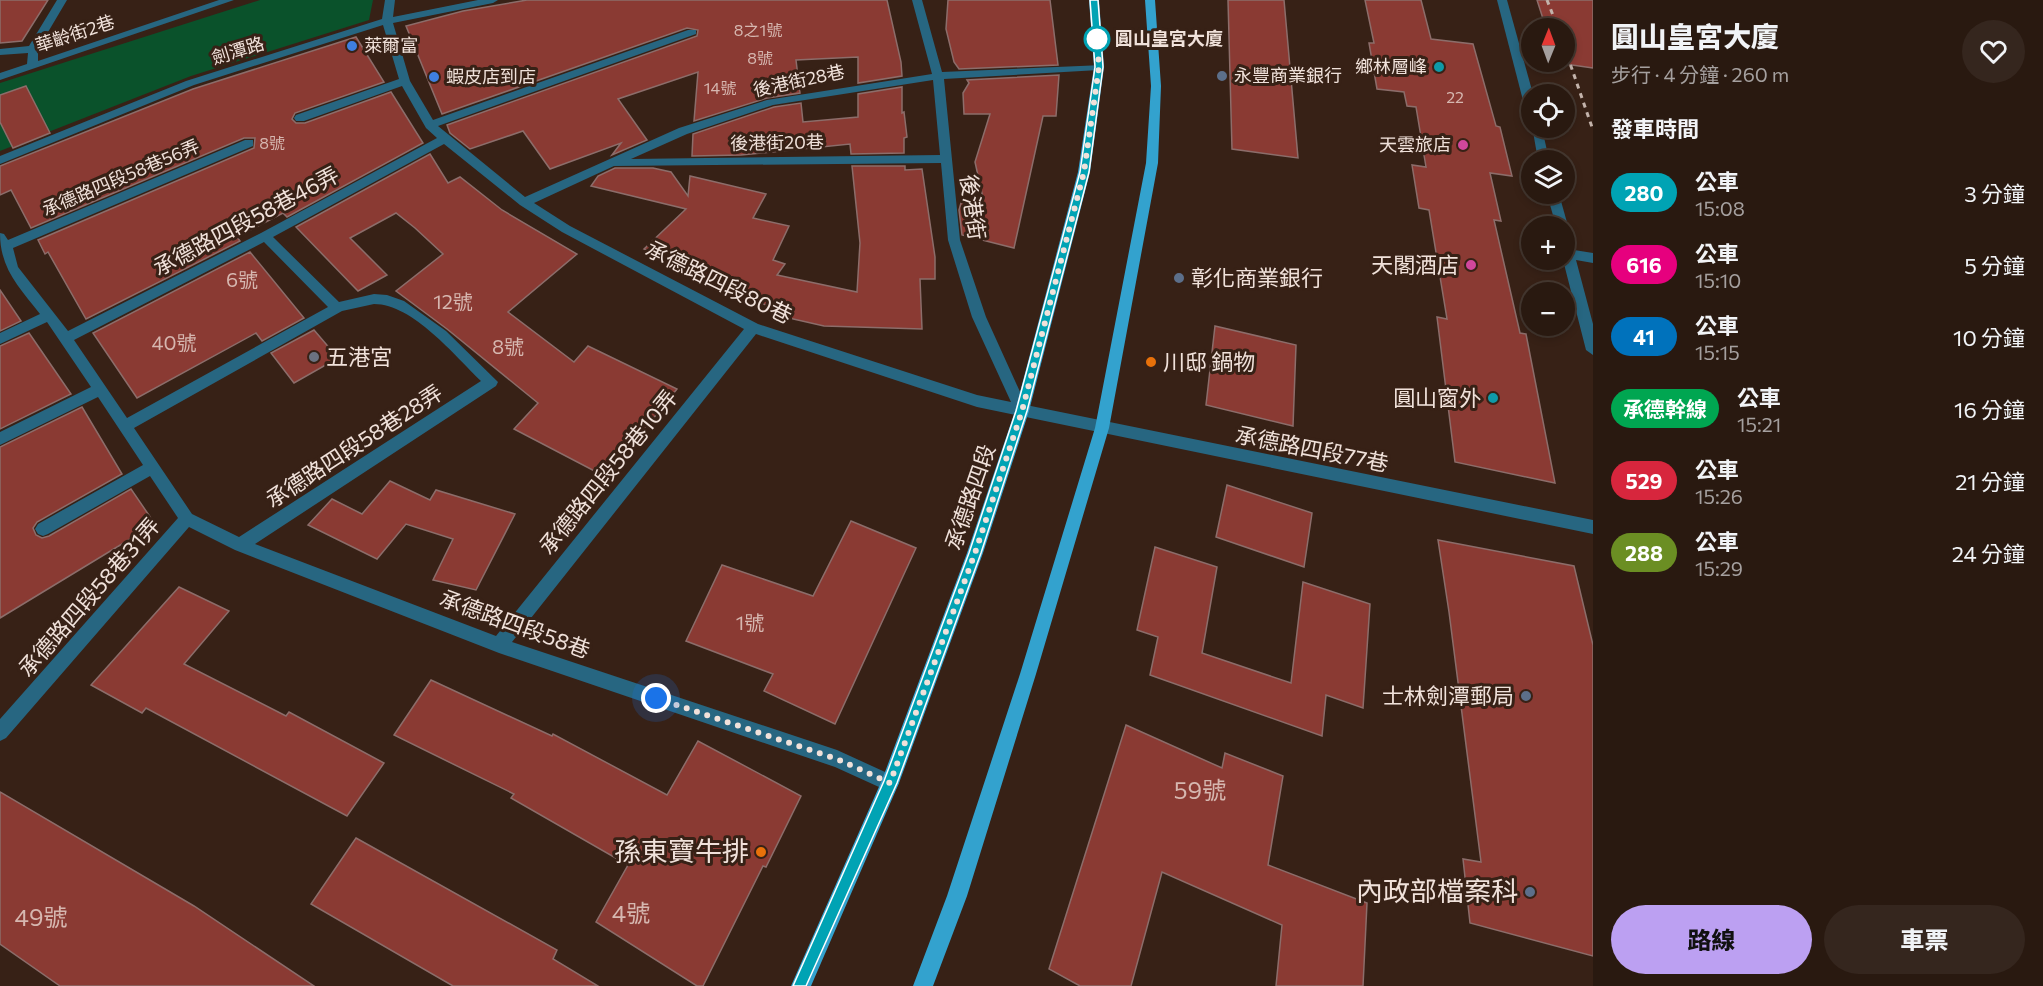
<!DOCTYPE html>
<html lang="zh-TW">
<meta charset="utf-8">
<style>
body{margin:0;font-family:Commissioner,"Noto Sans TC",sans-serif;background:#35261e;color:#f1f3f6;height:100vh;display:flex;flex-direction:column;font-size:22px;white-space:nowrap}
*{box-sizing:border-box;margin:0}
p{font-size:20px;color:#a5a09f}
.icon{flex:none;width:33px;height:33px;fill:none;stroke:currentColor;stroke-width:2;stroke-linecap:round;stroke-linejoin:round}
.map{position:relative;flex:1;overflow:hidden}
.sheet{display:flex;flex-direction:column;background:#291910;width:450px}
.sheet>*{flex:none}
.badge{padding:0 12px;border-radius:20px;font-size:21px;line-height:39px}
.needle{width:39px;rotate:1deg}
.buttons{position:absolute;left:1521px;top:18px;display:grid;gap:12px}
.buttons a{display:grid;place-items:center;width:54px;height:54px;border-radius:50%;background:#291910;box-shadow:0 3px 9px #0003,0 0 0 2px #453830;font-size:30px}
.you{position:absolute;width:30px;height:30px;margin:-15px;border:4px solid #fff;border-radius:50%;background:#1a73e8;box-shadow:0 0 0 9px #1a73e833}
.map>.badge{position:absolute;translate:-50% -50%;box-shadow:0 0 0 3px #fff}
h2{padding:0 18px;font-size:22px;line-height:54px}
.round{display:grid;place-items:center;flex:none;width:63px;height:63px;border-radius:32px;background:#35261e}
.summary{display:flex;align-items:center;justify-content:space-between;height:102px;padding:0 18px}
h1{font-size:28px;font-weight:800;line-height:45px}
.primary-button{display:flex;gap:12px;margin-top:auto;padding:12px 18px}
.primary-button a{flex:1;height:69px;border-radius:36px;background:#bca0f2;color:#111;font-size:24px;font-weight:800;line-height:69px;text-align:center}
.primary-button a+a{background:#35261e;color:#f1f3f6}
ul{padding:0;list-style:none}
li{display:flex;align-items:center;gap:18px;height:72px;padding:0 18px}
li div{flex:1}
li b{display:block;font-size:22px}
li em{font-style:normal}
li .badge{min-width:66px;font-weight:700;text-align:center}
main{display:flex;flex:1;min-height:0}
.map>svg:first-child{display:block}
</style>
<main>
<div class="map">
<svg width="1593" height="986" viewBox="0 0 1593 986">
<rect width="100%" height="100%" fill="#372116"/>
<polygon fill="#0a522b" points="260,0 373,0 369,20 191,76 0,151 0,83"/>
<g fill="#8a3a33" stroke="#8c6d6a" stroke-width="1.5">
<polygon points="0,0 48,0 22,41 0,43"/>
<polygon points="527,0 887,0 901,62 902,76 858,83 858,57 796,60 800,93 767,98 694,121 698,72 618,99 647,140 612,155 621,143 550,169 523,131 470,149 450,133 447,125 697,36 698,30 687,28 442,114 406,26 463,11"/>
<polygon points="948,0 1050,0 1058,65 959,69 954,62 946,29"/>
<polygon points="1228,0 1284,0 1298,158 1232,149"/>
<polygon points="1365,0 1421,0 1431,39 1473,44 1496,126 1500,127 1512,176 1490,173 1501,221 1494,220 1520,333 1526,334 1555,483 1455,462 1437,317 1447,319 1429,210 1419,208 1412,165 1426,167 1416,107 1407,106 1404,92 1377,89 1369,43 1374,43"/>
<polygon points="1537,0 1593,0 1593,68 1558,63 1564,62 1564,28 1546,28"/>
<polygon points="356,37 384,82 295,113 292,119 296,123 305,123 391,92 423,143 287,217 283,213 237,237 240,241 86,319 48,252 45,254 38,240 254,148 255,138 244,138 31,228 11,190 0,195 0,166 193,89"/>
<polygon points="1059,75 1056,116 1043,116 1014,248 962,235 959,210 961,203 983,198 975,162 990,114 964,114 963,93 969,83 967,80"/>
<polygon points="26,86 50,133 13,148 0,122 0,95"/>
<polygon points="902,87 902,113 904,112 907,137 904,138 904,153 851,154 850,144 741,155 692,156 693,134 774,107 801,103 803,122 858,117 858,94"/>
<polygon points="430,154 448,183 460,177 502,210 577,254 508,312 574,362 588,346 677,389 606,477 514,429 538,403 447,329 396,291 443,254 415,228 396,213 350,238 387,275 358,291 296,227"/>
<polygon points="852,166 905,166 905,170 922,169 935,257 935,279 920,279 922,329 824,326 780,316 782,311 729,291 696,273 644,249 686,209 591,186 598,176 615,168 653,168 671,172 688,196 690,176 766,194 753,218 789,226 773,260 785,264 777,275 857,292 860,243"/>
<polygon points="250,252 304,318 262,341 256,333 137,398 93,333"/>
<polygon points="0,290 21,321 0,331"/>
<polygon points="1215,326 1296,345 1293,426 1206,405"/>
<polygon points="314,330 338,358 294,383 271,353"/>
<polygon points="29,333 71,394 0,429 0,346"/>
<polygon points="82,407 122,474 37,522 33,528 36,535 42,538 49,536 131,489 155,524 0,618 0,447"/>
<polygon points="390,481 430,500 436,490 515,514 476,590 433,580 453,539 406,524 377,559 308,525 332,499 362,514"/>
<polygon points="1227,485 1312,513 1304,567 1216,537"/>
<polygon points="851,521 916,548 835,724 764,691 773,674 686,641 722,565 813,596"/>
<polygon points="1438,540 1574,566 1593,645 1593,956 1470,923 1463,859 1481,862 1449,612"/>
<polygon points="1155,547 1217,567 1202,653 1291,683 1303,582 1370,604 1363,708 1326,695 1322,736 1150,675 1158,637 1137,630"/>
<polygon points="179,587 229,611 184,664 286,716 289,712 384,763 347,816 146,708 142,713 91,685"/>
<polygon points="431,680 552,736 553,734 667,795 698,741 801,796 766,867 763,866 703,986 697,986 596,922 628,865 511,798 514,794 394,735"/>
<polygon points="1126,725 1222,768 1225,753 1283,776 1268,865 1367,903 1363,986 1276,986 1282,925 1162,872 1131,986 1080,986 1049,969"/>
<polygon points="0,792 194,906 314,986 60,986 0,944"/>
<polygon points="356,838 557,950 553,959 598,986 453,986 311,904"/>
</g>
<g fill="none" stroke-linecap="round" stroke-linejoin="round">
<g fill="#276681" fill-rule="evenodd">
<polygon points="57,0 67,0 38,49 38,61 219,0 234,0 0,80 0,73 27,64 28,53 0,55 0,49 29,46"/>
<path d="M 385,0 L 395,0 L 393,17 L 478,0 L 498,0 L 493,3 L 393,23 L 410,81 L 433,120 L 688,30 L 696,30 L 696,34 L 438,126 L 525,197 L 679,128 L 767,100 L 932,74 L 912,0 L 922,0 L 942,72 L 1103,65 L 1104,67 L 1099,70 L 944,79 L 960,240 L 986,317 L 1026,405 L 1593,520 L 1593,534 L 977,407 L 756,334 L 512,642 L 837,750 L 896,777 L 899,783 L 896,789 L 890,792 L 835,767 L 499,653 L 235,550 L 189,527 L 6,738 L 0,741 L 0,719 L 178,518 L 150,476 L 48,534 L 43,536 L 38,534 L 35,529 L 38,524 L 143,465 L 98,397 L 0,445 L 0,432 L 91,387 L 47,322 L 0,344 L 0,333 L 40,314 C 19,287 0,269 0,233 L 4,234 L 8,240 L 245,140 L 253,140 L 253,146 L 13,248 L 18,267 L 68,331 L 261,233 L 437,138 L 426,128 L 402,86 L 304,121 L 296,121 L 294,118 L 296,115 L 399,79 L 383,25 L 194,85 L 0,164 L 0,156 L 186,81 L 382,19 ZM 933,80 L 940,155 L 631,159 L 687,134 L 773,105 ZM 444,144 L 520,205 L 562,232 L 744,329 L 496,636 L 255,544 L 496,386 L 498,382 L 446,331 L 404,301 L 387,295 L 374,294 L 339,302 L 273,237 ZM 941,163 L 948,240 L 972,317 L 1011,402 L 977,395 L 758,324 L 570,226 L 534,203 L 614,166 ZM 264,242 L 328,307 L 127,418 L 74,340 ZM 374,304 C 413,304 455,356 481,381 L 239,537 L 192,514 L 134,428 L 342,311 Z"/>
<polygon points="1497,0 1507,0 1533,94 1532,115 1526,112"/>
<polygon points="1532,126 1542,128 1549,160 1538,160"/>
<polygon points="1547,194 1559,194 1568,226 1566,229 1564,230 1564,226 1556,226"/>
<polygon points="1564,233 1570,237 1574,250 1593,253 1593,263 1576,260 1593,324 1593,355 1586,350 1563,260"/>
</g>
<g fill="#33a2ce" fill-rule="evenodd">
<polygon points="1089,0 1099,0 1104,67 1090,172 1029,411 983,553 899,783 811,986 791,986 882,780 967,553 1015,411 1078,172 1094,67"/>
<polygon points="1145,0 1155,0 1161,86 1158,163 1109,428 1036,674 967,896 933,986 913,986 947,896 1020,674 1095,428 1146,163 1151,86"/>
</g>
<g stroke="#c3b3ab" stroke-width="3" stroke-dasharray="5 5" stroke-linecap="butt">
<polyline points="1547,0 1558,28"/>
<polyline points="1564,46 1593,130"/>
</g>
</g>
<polygon fill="#00a3b4" stroke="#fff" stroke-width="1.5" points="1090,0 1098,0 1103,67 1089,172 1027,411 981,553 897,783 806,986 793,986 884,781 969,553 1016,411 1080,172 1095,67"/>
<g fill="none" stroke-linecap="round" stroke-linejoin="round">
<polyline stroke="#f0e1da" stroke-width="6" stroke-dasharray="0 10.8" points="656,698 837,759 890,783 975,553 1022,411 1084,172 1099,67 1097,39"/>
</g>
<circle fill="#fff" stroke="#00a3b4" stroke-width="3" cx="1097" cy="39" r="12"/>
<g fill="#3f7fe0" stroke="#372116" stroke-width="2">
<circle cx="352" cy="46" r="6"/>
<circle cx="434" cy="77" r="6"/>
</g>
<g fill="#0f9aa8" stroke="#372116" stroke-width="2">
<circle cx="1439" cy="67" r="6"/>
<circle cx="1493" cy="398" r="6"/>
</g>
<g fill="#5c6f8a" stroke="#372116" stroke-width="2">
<circle cx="1222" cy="76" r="6"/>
<circle cx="1179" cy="278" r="6"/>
<circle cx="1526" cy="696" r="6"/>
<circle cx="1530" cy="892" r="6"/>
</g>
<g fill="#d1479c" stroke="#372116" stroke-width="2">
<circle cx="1463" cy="145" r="6"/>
<circle cx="1471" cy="265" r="6"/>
</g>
<circle fill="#6b7280" stroke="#372116" stroke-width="2" cx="314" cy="357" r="6"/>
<g fill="#e8710a" stroke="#372116" stroke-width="2">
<circle cx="1151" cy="362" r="6"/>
<circle cx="761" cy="852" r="6"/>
</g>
<g text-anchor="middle" stroke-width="6" stroke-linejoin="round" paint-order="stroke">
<g font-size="16" fill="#d6b7b0">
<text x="758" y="36">8之1號</text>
<text x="760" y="64">8號</text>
<text x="720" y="94">14號</text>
<text x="1455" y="103">22</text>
<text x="272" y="149">8號</text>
</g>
<g font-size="18" fill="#f0e1da" stroke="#372116">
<text transform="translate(75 34) rotate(-18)" y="6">華齡街2巷</text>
<text transform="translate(238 51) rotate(-17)" y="6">劍潭路</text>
<text transform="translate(799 81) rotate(-12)" y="6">後港街28巷</text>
<text transform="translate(777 143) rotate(-1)" y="6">後港街20巷</text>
<text transform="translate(121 178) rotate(-23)" y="6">承德路四段58巷56弄</text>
</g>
<g font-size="18" font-weight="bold" fill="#f0e1da" stroke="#372116" text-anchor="start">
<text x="1115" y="45">圓山皇宮大廈</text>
</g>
<g font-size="18" fill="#f0e1da" stroke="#372116" text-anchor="start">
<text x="364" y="52">萊爾富</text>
<text x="1427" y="73" text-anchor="end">鄉林層峰</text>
<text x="1234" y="82">永豐商業銀行</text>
<text x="446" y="83">蝦皮店到店</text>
<text x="1451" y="151" text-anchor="end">天雲旅店</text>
</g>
<g font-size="20" fill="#d6b7b0">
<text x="242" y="287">6號</text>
<text x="453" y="309">12號</text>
<text x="174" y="350">40號</text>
<text x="508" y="354">8號</text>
<text x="750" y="630">1號</text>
</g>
<g font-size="22" fill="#f0e1da" stroke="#372116">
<text transform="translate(973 207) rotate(82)" y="8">後港街</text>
<text transform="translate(246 221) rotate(-28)" y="8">承德路四段58巷46弄</text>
<text transform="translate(719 282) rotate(26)" y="8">承德路四段80巷</text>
<text transform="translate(354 446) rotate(-33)" y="8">承德路四段58巷28弄</text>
<text transform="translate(1312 449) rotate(11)" y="8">承德路四段77巷</text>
<text transform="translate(608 472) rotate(-51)" y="8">承德路四段58巷10弄</text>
<text transform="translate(970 497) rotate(-71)" y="8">承德路四段</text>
<text transform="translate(89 597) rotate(-49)" y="8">承德路四段58巷31弄</text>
<text transform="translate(515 624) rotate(20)" y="8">承德路四段58巷</text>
</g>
<g font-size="22" fill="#f0e1da" stroke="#372116" text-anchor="end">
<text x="1459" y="273">天閣酒店</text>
<text x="1191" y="286" text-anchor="start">彰化商業銀行</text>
<text x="326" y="365" text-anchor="start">五港宮</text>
<text x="1163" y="370" text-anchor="start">川邸 鍋物</text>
<text x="1481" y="406">圓山窗外</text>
<text x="1514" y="704">士林劍潭郵局</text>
</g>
<g font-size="24" fill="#d6b7b0">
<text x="1200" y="799">59號</text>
<text x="631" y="922">4號</text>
<text x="41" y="926">49號</text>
</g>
<g font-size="27" fill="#f0e1da" stroke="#372116" text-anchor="end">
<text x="749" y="861">孫東寶牛排</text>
<text x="1518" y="901">內政部檔案科</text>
</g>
</g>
</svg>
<div class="buttons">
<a><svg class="needle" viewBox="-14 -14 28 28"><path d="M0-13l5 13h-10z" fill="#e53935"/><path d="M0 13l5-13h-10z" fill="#a5a09f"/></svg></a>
<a><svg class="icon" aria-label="locate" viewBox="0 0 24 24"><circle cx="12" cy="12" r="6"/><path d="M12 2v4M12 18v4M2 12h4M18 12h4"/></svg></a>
<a><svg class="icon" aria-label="layers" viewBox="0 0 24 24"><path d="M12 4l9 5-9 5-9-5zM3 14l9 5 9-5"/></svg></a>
<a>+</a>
<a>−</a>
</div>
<div class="you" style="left:656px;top:698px"></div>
</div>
<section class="sheet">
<div class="summary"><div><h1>圓山皇宮大廈</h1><p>步行 · 4 分鐘 · 260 m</p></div><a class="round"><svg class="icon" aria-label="heart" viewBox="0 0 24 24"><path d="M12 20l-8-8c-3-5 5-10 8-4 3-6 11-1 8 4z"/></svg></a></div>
<h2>發車時間</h2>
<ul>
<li><span class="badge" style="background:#00a3b4;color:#fff">280</span><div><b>公車</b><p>15:08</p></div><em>3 分鐘</em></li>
<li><span class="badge" style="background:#e6007e;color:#fff">616</span><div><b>公車</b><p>15:10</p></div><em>5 分鐘</em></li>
<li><span class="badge" style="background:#0072bc;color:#fff">41</span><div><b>公車</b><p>15:15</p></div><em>10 分鐘</em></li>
<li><span class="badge" style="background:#00a651;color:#fff">承德幹線</span><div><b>公車</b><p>15:21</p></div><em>16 分鐘</em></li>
<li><span class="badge" style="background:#d7263d;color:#fff">529</span><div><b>公車</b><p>15:26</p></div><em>21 分鐘</em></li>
<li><span class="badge" style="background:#6b8e23;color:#fff">288</span><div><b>公車</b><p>15:29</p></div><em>24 分鐘</em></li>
</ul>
<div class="primary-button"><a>路線</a><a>車票</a></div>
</section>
</main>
